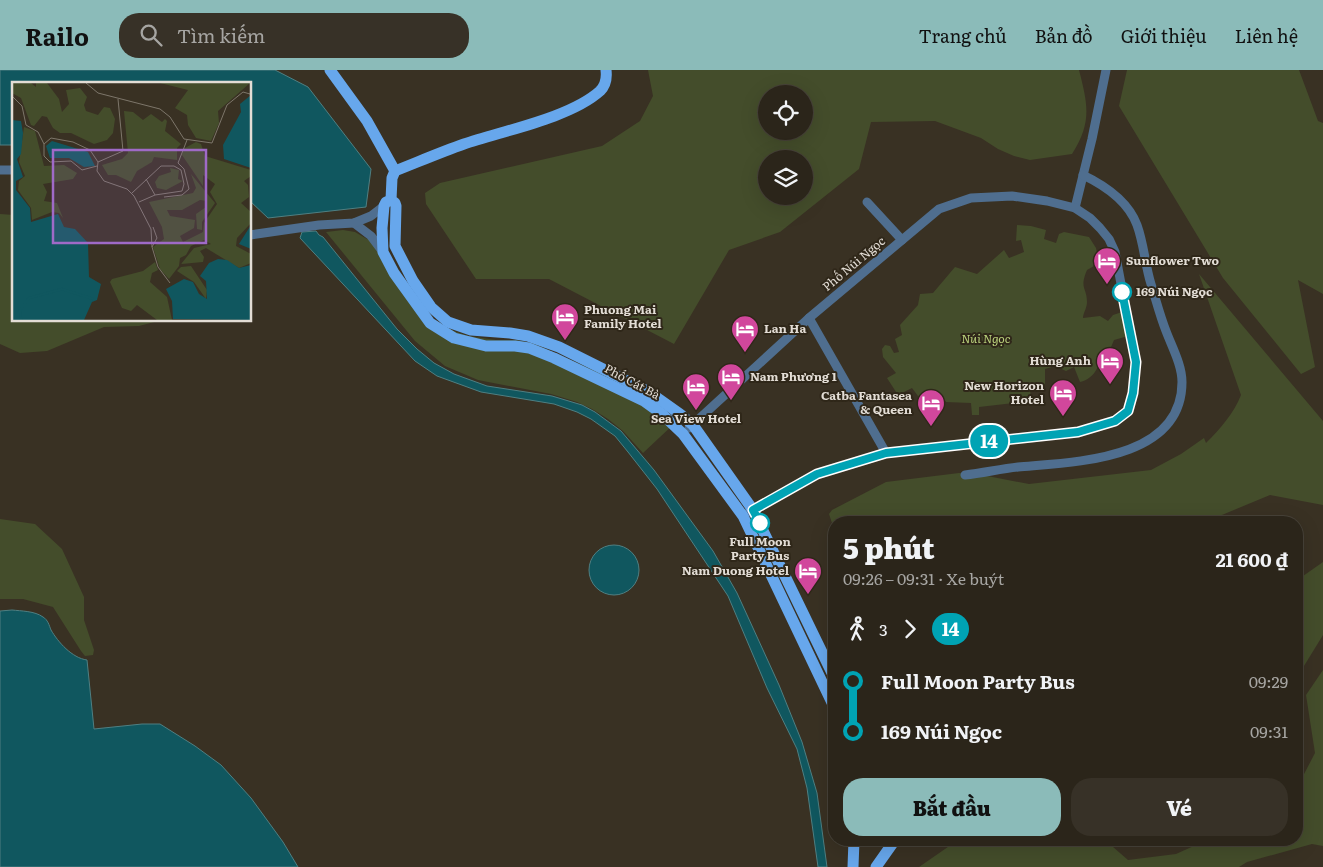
<!DOCTYPE html>
<html lang="vi">
<meta charset="utf-8">
<style>
body{margin:0;font-family:Literata,serif;background:#373127;color:#f1f3f6;height:100vh;display:flex;flex-direction:column;font-size:19px;white-space:nowrap}
*{box-sizing:border-box;margin:0}
p{font-size:16px;color:#a6a5a2}
.icon{flex:none;width:28px;height:28px;fill:none;stroke:currentColor;stroke-width:2;stroke-linecap:round;stroke-linejoin:round}
.map{position:relative;flex:1;overflow:hidden}
.panel{position:absolute;left:828px;top:446px;width:475px;height:330px;display:flex;flex-direction:column;background:#2b251a;border-radius:20px;box-shadow:0 5px 20px #0002,0 0 0 1px #474239}
.panel>*{flex:none}
.badge{padding:0 10px;border-radius:16px;font-size:18px;line-height:32px}
.buttons{position:absolute;left:758px;top:15px;display:grid;gap:10px}
.buttons a{display:grid;place-items:center;width:55px;height:55px;border-radius:50%;background:#2b251a;box-shadow:0 5px 20px #0002,0 0 0 1px #474239;font-size:25px}
.map>.badge{position:absolute;translate:-50% -50%;box-shadow:0 0 0 2px #fff}
.legs{display:flex;align-items:center;gap:8px;height:55px;padding:0 15px;font-size:16px}
.legs p{margin-inline-start:auto}
.overview{display:flex;align-items:center;justify-content:space-between;height:85px;padding:0 15px}
h1{font-size:28px;font-weight:800;line-height:38px}
.action{display:flex;gap:10px;margin-top:auto;padding:10px 15px}
.action a{flex:1;height:58px;border-radius:20px;background:#8bbbb9;color:#111;font-size:20px;font-weight:800;line-height:58px;text-align:center}
.action a+a{background:#373127;color:#f1f3f6}
ul{padding:0 15px;list-style:none}
li{display:flex;align-items:center;gap:18px;height:50px;font-size:19px}
li i{display:grid;place-items:center;width:8px;height:100%;margin:0 6px;background:currentColor}
li i::after{content:'';width:12px;height:12px;margin:-6px;border:4px solid;border-radius:50%;background:#2b251a}
li p{margin-inline-start:auto}
li:first-child i{background:linear-gradient(#0000 50%,currentColor 0)}
li:last-child i{background:linear-gradient(currentColor 50%,#0000 0)}
header{display:flex;align-items:center;gap:30px;box-sizing:border-box;height:70px;padding:0 25px;background:#8bbbb9;color:#111}
header strong{font-size:24px}
nav{display:flex;gap:28px;margin-inline-start:auto;font-size:18px}
.search{width:350px;height:45px;background:#373127;display:flex;align-items:center;gap:12px;box-sizing:border-box;padding:0 18px;border-radius:20px;color:#a6a5a2;font-size:19px}
.map>svg:first-child{display:block}
</style>
<header>
<strong>Railo</strong>
<div class="search"><svg class="icon" aria-label="search" viewBox="0 0 24 24"><circle cx="10" cy="10" r="6"/><path d="M15 15l6 6"/></svg>Tìm kiếm</div>
<nav><a>Trang chủ</a><a>Bản đồ</a><a>Giới thiệu</a><a>Liên hệ</a></nav>
</header>
<div class="map">
<svg width="1323" height="797" viewBox="0 0 1323 797">
<rect width="100%" height="100%" fill="#393123"/>
<g fill="#444d2b" fill-rule="evenodd">
<path d="M 648,0 L 1079,0 C 1088,35 1092,52 1072,84 L 1030,90 L 1014,86 L 998,79 L 981,68 L 935,51 L 871,52 L 859,99 L 780,162 L 729,180 L 674,274 L 549,209 L 476,209 L 426,134 L 425,123 L 440,113 L 602,76 L 640,51 L 653,26 ZM 766,24 L 804,24 L 804,61 L 766,61 ZM 766,89 L 804,89 L 804,126 L 766,126 Z"/>
<polygon points="1127,0 1299,0 1318,51 1323,53 1323,224 1298,210 1315,297 1301,304 1223,208 1119,36"/>
<polygon points="0,144 14,145 14,250 162,250 139,256 104,257 47,281 20,283 0,274"/>
<path d="M 1017,155 L 1031,156 L 1046,160 L 1044,169 L 1056,173 L 1059,164 L 1064,162 L 1089,167 L 1096,178 L 1098,188 L 1094,196 L 1087,200 C 1079,219 1087,217 1087,232 C 1087,238 1083,243 1083,248 L 1100,246 L 1108,251 L 1113,245 L 1122,242 L 1125,247 L 1128,266 L 1114,270 L 1109,282 L 1104,282 C 1098,296 1096,308 1080,312 L 1074,297 L 1066,301 L 1055,296 L 1045,299 L 1045,317 L 1030,318 L 1031,331 L 979,337 L 979,345 L 972,345 L 971,333 L 946,332 L 944,329 L 933,329 L 932,334 L 924,334 L 912,318 L 898,325 L 887,308 L 896,303 L 883,287 L 882,279 L 885,275 L 890,276 L 894,283 L 899,282 L 895,269 L 902,265 L 900,255 L 918,235 L 920,224 L 933,223 L 955,197 L 977,204 L 1004,180 L 1009,188 L 1024,182 L 1021,170 L 1016,171 Z"/>
<polygon points="343,160 355,162 367,169 377,166 429,248 454,261 469,266 496,270 516,270 532,273 609,307 676,352 643,383 623,361 608,349 592,339 577,332 551,324 478,310 445,296 415,271 326,162"/>
<path d="M 1199,204 L 1323,351 L 1323,435 L 1270,425 L 1205,452 L 834,452 L 834,459 L 829,444 L 832,440 L 886,412 L 959,403 L 977,404 L 1029,414 L 1151,400 L 1181,384 L 1204,368 L 1206,373 C 1220,359 1234,343 1241,325 Z"/>
<polygon points="0,449 35,454 62,479 84,527 84,550 94,580 93,585 85,586 81,581 53,537 23,529 0,529"/>
<polygon points="1323,492 1323,565 1296,609 1296,511"/>
<polygon points="1323,600 1323,776 1312,774 1247,792 1239,797 919,797 958,770 1105,770 1128,790 1176,784 1207,770 1296,770 1296,709 1302,708 1315,683 1306,625"/>
</g>
<g fill="#10575f" stroke="#4f7f82">
<polygon points="0,0 275,0 308,17 371,99 366,137 268,148 250,131 250,14 14,14 14,75 0,75"/>
<polygon points="316,161 319,165 323,167 397,259 417,279 434,293 454,304 487,316 552,326 582,335 595,342 621,361 654,400 713,481 737,523 779,615 802,672 817,723 827,797 818,797 807,718 797,679 767,618 728,526 657,419 628,382 615,366 591,349 577,342 554,334 481,322 437,306 415,291 300,168 302,162"/>
<circle cx="614" cy="500" r="25"/>
<path d="M 12,540 C 21,541 35,541 43,547 C 48,550 49,555 51,560 C 58,572 72,588 87,590 L 94,659 L 142,654 L 160,654 L 195,676 L 221,695 L 251,728 L 283,772 L 298,797 L 0,797 L 0,541 Z"/>
</g>
<g fill="none" stroke-linecap="round" stroke-linejoin="round">
<g stroke="#4f6e8f" stroke-width="9">
<polyline points="0,100 14,100"/>
<polyline points="867,132 902,170"/>
<polyline points="1075,138 1092,69 1106,0"/>
<polyline points="354,153 371,166 383,182"/>
<polyline points="250,165 319,155 354,153 371,146 384,136"/>
<polyline points="809,248 886,383"/>
<polyline points="689,358 809,248 939,139 971,128 1012,126 1047,131 1075,138 1090,148 1100,158 1109,169 1115,182 1136,293 1133,323 1128,341 1115,351 1078,362 886,383 817,404 749,442"/>
<path d="M 965,405 C 983,403 1000,399 1018,397 C 1073,392 1182,391 1182,312 C 1182,295 1172,277 1166,261 C 1160,246 1156,230 1151,214 C 1145,195 1144,174 1137,155 C 1128,131 1106,116 1083,105"/>
</g>
<g stroke="#67a7ec" stroke-width="11">
<polyline points="330,0 367,51 395,101"/>
<path d="M 606,0 C 607,8 606,15 600,21 C 570,48 502,61 464,74 C 441,82 418,92 395,101 L 392,108 L 391,130 L 395,133 L 396,136 L 395,176 L 413,211 L 431,237 L 448,252 L 471,260 L 510,263 L 528,266 L 559,277 L 649,322 L 680,344 L 693,355 L 753,440 L 834,607"/>
<polyline points="391,130 386,132 384,136 382,158 383,182 394,203 430,253 454,268 486,276 515,276 529,278 554,288 644,331 662,344 683,364 743,446 834,637"/>
<polyline points="853,797 854,770"/>
<polyline points="876,797 895,770"/>
</g>
</g>
<g fill="none" stroke-linecap="round" stroke-linejoin="round">
<g stroke="#fff" stroke-width="11">
<polyline id="line-1" points="760,453 753,440 817,404 886,383 1078,362 1115,351 1128,341 1133,323 1136,292 1122,222"/>
</g>
<use href="#line-1" stroke="#00a3b4" stroke-width="8"/>
</g>
<defs>
<g id="hotel-pin" transform="scale(1.4375)"><path d="M0 17L-7.5 6A9.5 9.5 0 1 1 7.5 6Z" fill="#d1479c" stroke="#2f2719"/><path d="M-6-4.5h1.5V1H6V5H4.5V3h-9V5H-6ZM-4 0a1.8 1.8 0 1 1 3.6 0ZM.5 0V-2.5h3Q6-2.5 6 0Z" fill="#fff"/></g>
</defs>
<g fill-rule="evenodd">
<use href="#hotel-pin" x="1107" y="191"/>
<use href="#hotel-pin" x="565" y="247"/>
<use href="#hotel-pin" x="745" y="259"/>
<use href="#hotel-pin" x="1110" y="291"/>
<use href="#hotel-pin" x="731" y="307"/>
<use href="#hotel-pin" x="696" y="317"/>
<use href="#hotel-pin" x="1063" y="323"/>
<use href="#hotel-pin" x="931" y="333"/>
<use href="#hotel-pin" x="808" y="501"/>
</g>
<g fill="#fff" stroke="#00a3b4" stroke-width="2.5">
<circle cx="1122" cy="222" r="9"/>
<circle cx="760" cy="453" r="9"/>
</g>
<g text-anchor="middle" stroke-width="4" stroke-linejoin="round" paint-order="stroke">
<g font-size="12" font-weight="bold" fill="#e3ddd5" stroke="#2f2719" text-anchor="start">
<text x="1126" y="195">Sunflower Two</text>
<text x="584" y="244">Phuong Mai<tspan x="584" dy="14">Family Hotel</tspan></text>
<text x="764" y="263">Lan Ha</text>
<text x="1091" y="295" text-anchor="end">Hùng Anh</text>
<text x="750" y="311">Nam Phương 1</text>
<text x="1044" y="320" text-anchor="end">New Horizon<tspan x="1044" dy="14">Hotel</tspan></text>
<text x="912" y="330" text-anchor="end">Catba Fantasea<tspan x="912" dy="14">&amp; Queen</tspan></text>
<text x="696" y="353" text-anchor="middle">Sea View Hotel</text>
<text x="789" y="505" text-anchor="end">Nam Duong Hotel</text>
</g>
<g font-size="12" fill="#e3ddd5" stroke="#2f2719">
<text transform="translate(854 194) rotate(-40)" y="4">Phố Núi Ngọc</text>
<text transform="translate(632 312) rotate(28)" y="4">Phố Cát Bà</text>
</g>
<g font-size="12" font-weight="bold" fill="#e3ddd5" stroke="#2f2719" text-anchor="start">
<text x="1136" y="226">169 Núi Ngọc</text>
<text x="760" y="476" text-anchor="middle">Full Moon<tspan x="760" dy="14">Party Bus</tspan></text>
</g>
<g font-size="12" font-style="italic" fill="#bad17c" stroke="#2f2719">
<text x="986" y="273">Núi Ngọc</text>
</g>
</g>
<g transform="translate(12 12)">
<rect width="239" height="239" fill="#393123"/>
<path d="M 0,1 L 19,1 L 24,5 L 24,1 L 35,1 L 47,17 L 50,30 L 57,22 L 54,8 L 68,6 L 75,15 L 72,23 L 74,29 L 86,33 L 92,25 L 98,26 L 103,37 L 101,51 L 95,58 L 82,62 L 59,51 L 48,51 L 41,46 L 35,35 L 30,34 L 22,44 L 19,43 L 9,16 L 0,11 ZM 148,1 L 238,1 L 206,29 L 207,41 L 199,59 L 184,56 L 176,43 L 175,33 L 163,26 L 176,8 ZM 112,29 L 121,30 L 131,38 L 139,32 L 150,40 L 153,37 L 155,39 L 153,49 L 169,62 L 165,66 L 165,78 L 142,75 L 140,80 L 125,89 L 119,100 L 104,93 L 96,93 L 90,83 L 110,77 L 116,71 ZM 12,45 L 23,49 L 32,84 L 52,83 L 65,91 L 61,97 L 31,102 L 35,110 L 32,119 L 45,121 L 51,136 L 47,131 L 40,130 L 20,138 L 19,126 L 6,108 L 7,99 L 13,94 L 7,80 ZM 184,60 L 189,62 L 193,74 L 239,88 L 239,94 L 232,99 L 236,103 L 237,115 L 229,121 L 239,130 L 239,141 L 225,156 L 224,164 L 239,172 L 239,181 L 227,186 L 194,166 L 188,169 L 192,175 L 191,180 L 169,182 L 182,166 L 199,162 L 192,158 L 179,164 L 174,173 L 168,176 L 167,184 L 157,197 L 148,187 L 141,165 L 152,157 L 150,145 L 137,120 L 181,111 L 184,106 L 179,92 L 203,121 L 190,140 L 190,148 L 185,147 L 184,132 L 194,125 L 195,119 L 188,118 L 170,128 L 155,128 L 158,134 L 183,138 L 182,146 L 168,154 L 171,160 L 191,150 L 192,141 L 205,122 L 198,110 L 203,102 L 191,93 L 191,104 L 170,73 L 171,67 ZM 158,86 L 167,88 L 166,97 L 171,99 L 154,108 L 145,106 L 143,100 L 147,94 L 159,90 ZM 143,180 L 146,188 L 140,191 L 138,200 L 155,215 L 160,238 L 145,238 L 125,223 L 119,229 L 110,226 L 98,200 L 100,197 L 131,189 ZM 179,184 L 195,208 L 194,217 L 182,200 L 165,189 L 169,185 Z" fill="#444d2b"/>
<path d="M 239,13 L 239,86 L 212,77 L 211,63 L 229,30 L 228,22 ZM 0,38 L 9,39 L 11,51 L 9,72 L 5,77 L 11,95 L 4,99 L 4,108 L 18,126 L 19,140 L 46,132 L 52,145 L 63,147 L 76,161 L 77,195 L 89,202 L 85,218 L 80,220 L 72,238 L 0,238 ZM 40,59 L 76,70 L 83,84 L 72,85 L 57,76 L 38,76 L 34,64 ZM 239,143 L 239,167 L 227,162 ZM 206,177 L 215,178 L 227,186 L 239,183 L 239,238 L 161,237 L 160,219 L 154,207 L 172,197 L 181,200 L 187,212 L 195,217 L 194,199 L 188,194 L 197,181 Z" fill="#10575f"/>
<path fill="none" stroke="#10575f" stroke-width="2.5" d="M 9,238 L 8,228 L 17,216 L 50,207 L 81,217"/>
<path fill="none" stroke="#7d766a" stroke-width="1" d="M 74,1 L 86,11 L 148,27 L 158,35 L 172,57 L 200,61 L 215,23 L 231,10 L 238,12M 0,14 L 10,24 L 14,43 L 26,50 L 32,62M 106,17 L 111,69 L 86,80 L 85,89 L 92,99 L 115,107 L 122,114 L 139,147 L 140,165M 32,62 L 32,74 L 38,80 L 59,79 L 70,88 L 85,84M 32,62 L 39,56 L 61,60 L 78,68 L 86,80M 166,81 L 175,58M 134,97 L 143,113M 120,111 L 149,84 L 162,84 L 169,88 L 172,102 L 170,109 L 143,113 L 127,120M 152,115 L 170,113 L 177,107 L 172,87 L 166,81M 140,165 L 146,185 L 158,201M 140,165 L 145,156 L 141,145"/>
<path fill="#9f6ac7" fill-opacity="0.15" stroke="#9f6ac7" stroke-width="2.5" d="M 41,68 L 194,68 L 194,161 L 41,161 Z"/>
<rect width="239" height="239" fill="none" stroke="#e3ddd5" stroke-width="2.5"/>
</g>
</svg>
<div class="buttons">
<a><svg class="icon" aria-label="locate" viewBox="0 0 24 24"><circle cx="12" cy="12" r="6"/><path d="M12 2v4M12 18v4M2 12h4M18 12h4"/></svg></a>
<a><svg class="icon" aria-label="layers" viewBox="0 0 24 24"><path d="M12 4l9 5-9 5-9-5zM3 14l9 5 9-5"/></svg></a>
</div>
<b class="badge" style="left:989px;top:371px;background:#00a3b4;color:#fff">14</b>
<section class="panel">
<div class="overview"><div><h1>5 phút</h1><p>09:26 – 09:31 · Xe buýt</p></div><b>21 600 ₫</b></div>
<div class="legs"><svg class="icon" aria-label="walk" viewBox="0 0 24 24"><circle cx="13" cy="4" r="2"/><path d="M13 8l-2 6 4 7M11 14l-3 7M7 12l3-4h3l4 4"/></svg>3<svg class="icon" aria-label="forward" viewBox="0 0 24 24"><path d="M9 5l7 7-7 7"/></svg><b class="badge" style="background:#00a3b4;color:#fff">14</b></div>
<ul>
<li><i style="color:#00a3b4"></i><b>Full Moon Party Bus</b><p>09:29</p></li>
<li><i style="color:#00a3b4"></i><b>169 Núi Ngọc</b><p>09:31</p></li>
</ul>
<div class="action"><a>Bắt đầu</a><a>Vé</a></div>
</section>
</div>
